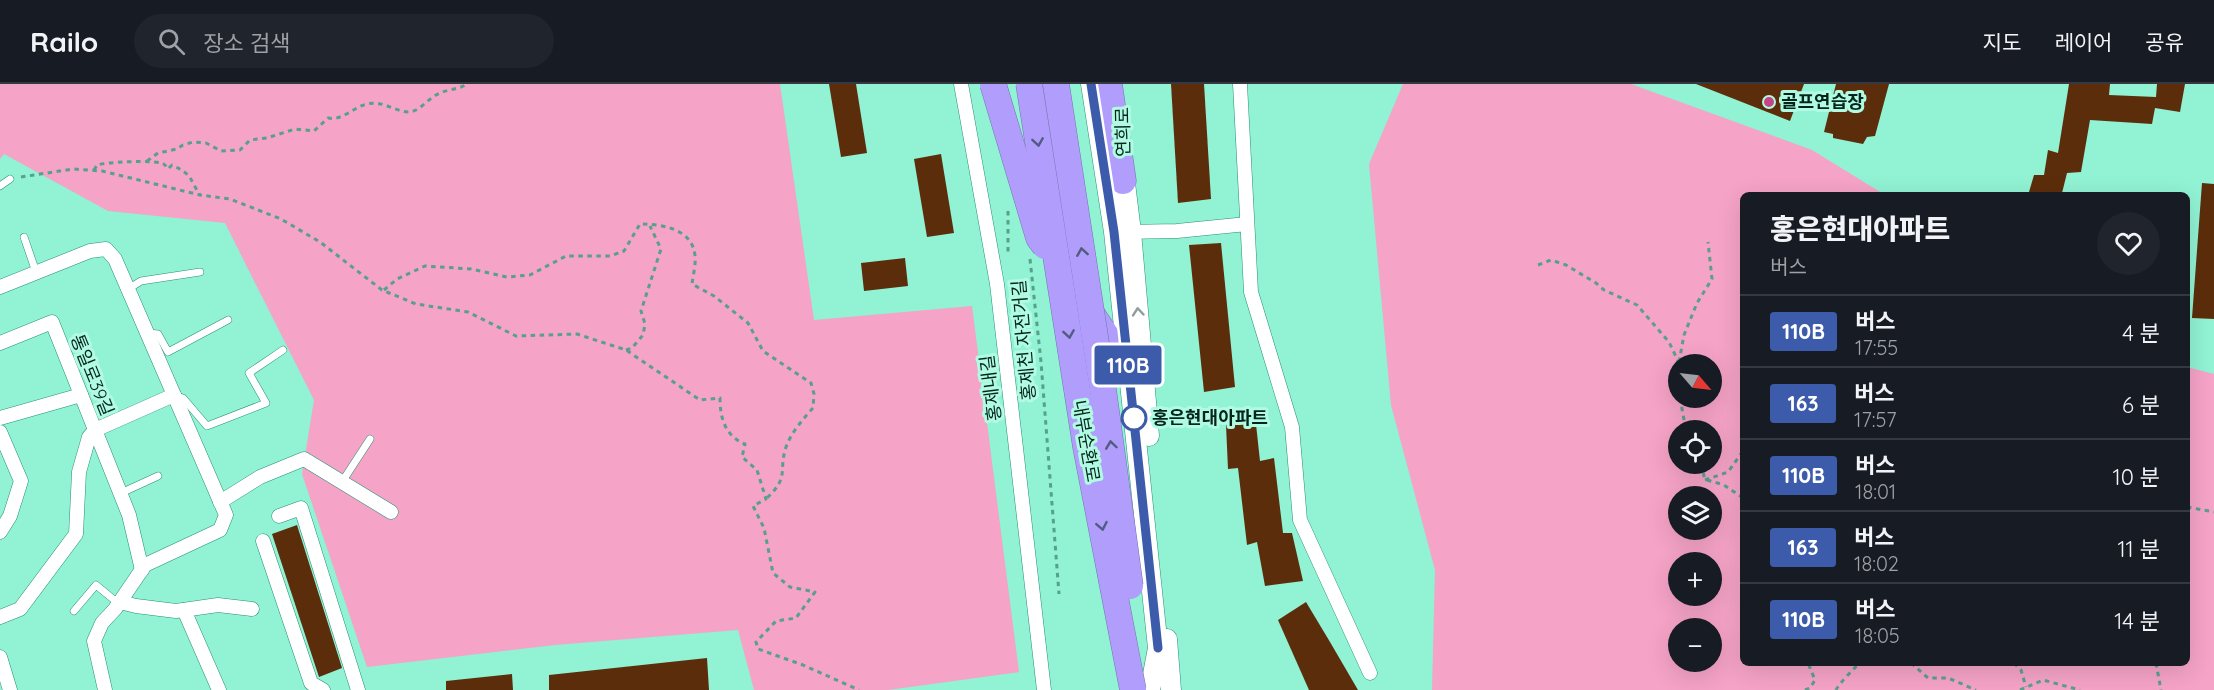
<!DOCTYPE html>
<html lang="ko">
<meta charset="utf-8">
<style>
body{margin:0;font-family:Quicksand,"Noto Sans KR",sans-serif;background:#20242c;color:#f1f3f6;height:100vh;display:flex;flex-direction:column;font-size:22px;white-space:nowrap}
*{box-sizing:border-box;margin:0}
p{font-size:20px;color:#9ea1a6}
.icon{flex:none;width:33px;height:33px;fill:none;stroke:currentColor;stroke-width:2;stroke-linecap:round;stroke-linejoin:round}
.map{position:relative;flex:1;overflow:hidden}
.details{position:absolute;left:1740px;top:108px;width:450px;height:474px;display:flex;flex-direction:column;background:#171b24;border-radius:9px;box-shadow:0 6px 24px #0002}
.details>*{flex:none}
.badge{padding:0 12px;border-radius:4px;font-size:21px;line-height:39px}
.needle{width:39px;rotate:118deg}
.fabs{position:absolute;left:1668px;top:270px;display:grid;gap:12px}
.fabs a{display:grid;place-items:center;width:54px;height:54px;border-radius:50%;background:#171b24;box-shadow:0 6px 24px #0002;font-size:30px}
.map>.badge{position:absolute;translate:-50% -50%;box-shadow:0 0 0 3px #fff}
.round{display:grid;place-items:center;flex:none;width:63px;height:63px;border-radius:32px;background:#20242c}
.headline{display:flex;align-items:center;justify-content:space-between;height:102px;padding:0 30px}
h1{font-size:28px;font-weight:800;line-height:45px}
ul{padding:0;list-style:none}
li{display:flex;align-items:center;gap:18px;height:72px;padding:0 30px;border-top:2px solid #363941}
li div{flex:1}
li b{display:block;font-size:22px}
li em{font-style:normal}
li .badge{min-width:66px;font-weight:700;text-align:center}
header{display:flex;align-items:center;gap:36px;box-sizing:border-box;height:84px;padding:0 30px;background:#171b24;border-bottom:2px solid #363941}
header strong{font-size:28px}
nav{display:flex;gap:33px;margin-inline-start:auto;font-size:21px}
.search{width:420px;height:54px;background:#20242c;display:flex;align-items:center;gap:15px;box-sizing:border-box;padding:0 21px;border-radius:33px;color:#9ea1a6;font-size:22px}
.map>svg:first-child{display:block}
</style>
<header>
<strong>Railo</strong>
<div class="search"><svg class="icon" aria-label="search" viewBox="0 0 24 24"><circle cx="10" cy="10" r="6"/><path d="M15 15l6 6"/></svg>장소 검색</div>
<nav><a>지도</a><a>레이어</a><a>공유</a></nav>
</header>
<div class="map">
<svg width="2214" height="606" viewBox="0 0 2214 606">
<rect width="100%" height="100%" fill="#91f2d4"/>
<g fill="#f5a3c7" fill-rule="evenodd">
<polygon points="0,0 780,0 814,236 972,222 1019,588 888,606 754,606 738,546 555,561 367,583 302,390 314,316 225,139 108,127 4,70 0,75"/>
<path d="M 1403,0 L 1631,0 L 1812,66 L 1885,111 L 1743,111 L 1743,579 L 2187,579 L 2187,283 L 2214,290 L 2214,606 L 1432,606 L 1435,486 L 1391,321 L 1369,80 ZM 1678,280 L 1712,280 L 1712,314 L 1678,314 ZM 1678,346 L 1712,346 L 1712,380 L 1678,380 ZM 1678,412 L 1712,412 L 1712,446 L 1678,446 ZM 1678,478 L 1712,478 L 1712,512 L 1678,512 ZM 1678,544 L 1712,544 L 1712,578 L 1678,578 Z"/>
</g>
<g fill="#5c2d0b">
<polygon points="829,0 856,0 867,69 841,73"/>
<polygon points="1171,0 1204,0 1211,115 1178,119"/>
<polygon points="1696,0 1804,0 1790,37"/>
<polygon points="1836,0 1889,0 1875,52 1867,53 1863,60 1833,54 1833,50 1824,48"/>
<polygon points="2069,0 2110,0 2109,11 2156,13 2157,0 2185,0 2180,28 2155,24 2152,40 2090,36 2081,88 2067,89 2062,109 2029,108 2034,91 2044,91 2048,66 2058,69"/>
<polygon points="941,70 954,149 927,153 914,75"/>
<polygon points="2202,99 2214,100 2214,235 2192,234"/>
<polygon points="1221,159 1235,303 1204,308 1189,161"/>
<polygon points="905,174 908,202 864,207 861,179"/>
<polygon points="1255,331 1260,377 1274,374 1283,449 1292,449 1303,497 1265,502 1257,458 1247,461 1238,384 1228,385 1226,341"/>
<polygon points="297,441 342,584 319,593 272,450"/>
<polygon points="1306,518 1330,558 1358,606 1309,606 1278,536"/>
<polygon points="707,574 709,606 549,606 549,591"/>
<polygon points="512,590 513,606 446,606 446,597"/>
</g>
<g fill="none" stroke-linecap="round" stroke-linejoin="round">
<g stroke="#279076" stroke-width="8">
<g id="lane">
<polyline points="0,102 10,95"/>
<polyline points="24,153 36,188"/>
<polyline points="128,205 141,197 200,188"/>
<polyline points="148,249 158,250 168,268 228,236"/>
<polyline points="176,312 183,314 207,342 266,319 249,289 283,266"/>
<polyline points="342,398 370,355"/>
<polyline points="121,409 158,392"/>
<polyline points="74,527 96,501 113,515 120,518"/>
</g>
</g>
<g stroke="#279076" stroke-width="15">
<g id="street">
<polyline points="961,0 997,200 1044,606"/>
<polyline points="1240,0 1251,208 1292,343 1300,436 1370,589"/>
<polyline points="1123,148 1177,147 1247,140"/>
<polyline points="0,203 90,167 106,165 115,175 226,431 220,446 145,481 115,525 102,539 94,557 105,606"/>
<polyline points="0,259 52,238 129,431 142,486"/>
<polyline points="0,334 81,311"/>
<polyline points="0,348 21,397 10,432 0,448"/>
<polyline points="220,418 260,393 304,375 391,428"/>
<polyline points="279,432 301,424 358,606"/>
<polyline points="263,457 311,599 323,606"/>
<polyline points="120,518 136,522 176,527 218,521 252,525"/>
<polyline points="184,526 219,606"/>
<polyline points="0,533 20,525 76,450 79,388 89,353 95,346 174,311"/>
<polyline points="0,573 10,606"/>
</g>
</g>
<g stroke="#279076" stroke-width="21">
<g id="secondary">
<polyline points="1091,0 1114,148 1158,564 1150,606"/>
<polyline points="1123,83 1131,148 1149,352"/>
<polyline points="1167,555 1171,606"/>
</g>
</g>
<g stroke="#7473ae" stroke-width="27">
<g id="highway">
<polyline points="1109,0 1123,97"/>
<polyline points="1089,226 1129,286"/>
</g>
</g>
<g stroke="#59a08a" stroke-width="3" stroke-dasharray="4.5 4.5" stroke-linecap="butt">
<path d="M 147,77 L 158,69 L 177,65 L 183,61 L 193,58 L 206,59 L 221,67 L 240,66 L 250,56 L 267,54 L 295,45 L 314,47 L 328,34 C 343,37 353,23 367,20 C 382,16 394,27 408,28 C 419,28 427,16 436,11 C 446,5 458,6 467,0"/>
<path d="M 94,86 L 97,81 C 107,78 151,76 161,79 C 165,80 165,81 168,85 L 172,81 C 194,92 188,93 200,111"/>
<path d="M 21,93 L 73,85 L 102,87 L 200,111 L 230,115 L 281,135 L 320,158 L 382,206 L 416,220 L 468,228 L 516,252 L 577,250 L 626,266 L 700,316 L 720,314 C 720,334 725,352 745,360 L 742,373 L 757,386 L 766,415 L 753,422 L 764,444 L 773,489 L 790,503 L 815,508 L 796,534 L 776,537 L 756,558 L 758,565 L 803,581 L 859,606"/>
<polyline points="1008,127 1008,171"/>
<polyline points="1030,175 1041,278 1059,510"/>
<polyline points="1538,181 1551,176 1566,181 1596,199 1604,206 1637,221 1669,258 1679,279"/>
<path d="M 384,206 L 397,195 L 425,182 L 471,185 L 507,193 L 530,191 L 566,172 L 610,172 L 624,167 L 640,140 C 662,140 693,145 695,172 C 696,181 693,191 692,200 L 714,212 L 748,239 L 763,267 L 811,299 L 814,310 L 813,324 C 803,335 791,349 786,363 C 778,388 790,392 767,414"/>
<polyline points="626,266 632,264 643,251 645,240 641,227 661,165 650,142"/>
<polyline points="1679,278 1684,251 1697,219 1712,195 1708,158"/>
<polyline points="1678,288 1678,303"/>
<polyline points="1680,314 1685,341 1688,346"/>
<polyline points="1701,380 1705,396"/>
<polyline points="1705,396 1728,388 1743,367"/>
<polyline points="1707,396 1724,401 1743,414"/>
<polyline points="2187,423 2214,428"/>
<polyline points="1911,579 1928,594 1948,594 1976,606"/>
<polyline points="2014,579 2021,586 2026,603"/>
<polyline points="2156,579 2161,606"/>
<polyline points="1805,606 1810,604 1815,596 1808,579"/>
<path d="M 1836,606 C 1838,601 1854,584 1860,579"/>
<polyline points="2020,606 2043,596 2080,606"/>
</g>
<use href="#lane" stroke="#fff" stroke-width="7"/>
<use href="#street" stroke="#fff" stroke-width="14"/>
<use href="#secondary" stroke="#fff" stroke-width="20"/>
<use href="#highway" stroke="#b09dfc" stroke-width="26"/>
<g stroke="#7473ae" stroke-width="27" stroke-linecap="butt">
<g id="highway-bridge">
<polyline points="993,0 1039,154 1045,162"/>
<polyline points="1029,0 1086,363 1133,606"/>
<polyline points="1056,0 1103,305 1130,502"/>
</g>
</g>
<use href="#highway-bridge" stroke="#b09dfc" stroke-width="26"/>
</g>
<defs><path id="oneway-chevron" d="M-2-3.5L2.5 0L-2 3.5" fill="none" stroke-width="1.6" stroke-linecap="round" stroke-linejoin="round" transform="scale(1.5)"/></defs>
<g stroke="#525b81">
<use href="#oneway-chevron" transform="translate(1038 58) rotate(81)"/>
<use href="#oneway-chevron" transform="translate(1082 168) rotate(-99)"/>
<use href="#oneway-chevron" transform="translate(1069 250) rotate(81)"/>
<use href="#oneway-chevron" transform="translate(1111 361) rotate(-98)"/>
<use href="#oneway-chevron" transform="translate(1102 442) rotate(79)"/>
</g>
<use stroke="#8e9d99" href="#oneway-chevron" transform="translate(1138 228) rotate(-95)"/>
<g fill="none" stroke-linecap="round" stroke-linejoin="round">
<g stroke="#fff" stroke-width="14">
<polyline id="line" points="1091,0 1114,148 1158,564"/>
</g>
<use href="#line" stroke="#3d5bab" stroke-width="9"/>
</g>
<circle fill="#c64387" stroke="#b0fbe2" stroke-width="2" cx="1769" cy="18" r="6"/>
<circle fill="#fff" stroke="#3d5bab" stroke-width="3" cx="1134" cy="334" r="12"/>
<g text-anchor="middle" stroke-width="6" stroke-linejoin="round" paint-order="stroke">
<g font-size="18" font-weight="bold" fill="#05251c" stroke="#b0fbe2" text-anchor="start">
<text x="1781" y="24">골프연습장</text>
</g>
<g font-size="18" fill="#05251c" stroke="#b0fbe2">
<text transform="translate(1123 48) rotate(-91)" y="6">연희로</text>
<text transform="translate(1024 256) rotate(-95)" y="6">홍제천 자전거길</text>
<text transform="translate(92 291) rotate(68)" y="6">통일로39길</text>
<text transform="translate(991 304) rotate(-97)" y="6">홍제내길</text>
<text transform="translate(1086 357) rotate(80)" y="6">내부순환로</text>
</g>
<g font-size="18" font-weight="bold" fill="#05251c" stroke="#b0fbe2" text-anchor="start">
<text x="1152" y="340">홍은현대아파트</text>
</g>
</g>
</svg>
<div class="fabs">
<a><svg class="needle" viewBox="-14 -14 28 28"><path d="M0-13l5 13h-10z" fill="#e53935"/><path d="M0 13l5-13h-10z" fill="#9ea1a6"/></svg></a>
<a><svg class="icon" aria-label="locate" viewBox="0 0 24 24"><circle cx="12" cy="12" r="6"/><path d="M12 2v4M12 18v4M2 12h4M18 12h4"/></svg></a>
<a><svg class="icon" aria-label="layers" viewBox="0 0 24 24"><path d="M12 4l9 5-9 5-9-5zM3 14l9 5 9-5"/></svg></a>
<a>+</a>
<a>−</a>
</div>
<b class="badge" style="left:1128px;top:281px;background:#3d5bab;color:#fff">110B</b>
<section class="details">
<div class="headline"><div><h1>홍은현대아파트</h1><p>버스</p></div><a class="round"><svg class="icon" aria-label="heart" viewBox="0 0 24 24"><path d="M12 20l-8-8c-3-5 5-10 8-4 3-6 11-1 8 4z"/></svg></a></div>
<ul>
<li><span class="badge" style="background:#3d5bab;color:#fff">110B</span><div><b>버스</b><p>17:55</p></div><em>4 분</em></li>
<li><span class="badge" style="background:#3d5bab;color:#fff">163</span><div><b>버스</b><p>17:57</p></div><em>6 분</em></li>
<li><span class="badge" style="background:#3d5bab;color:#fff">110B</span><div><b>버스</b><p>18:01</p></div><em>10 분</em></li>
<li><span class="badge" style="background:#3d5bab;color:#fff">163</span><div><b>버스</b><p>18:02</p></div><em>11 분</em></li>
<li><span class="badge" style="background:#3d5bab;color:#fff">110B</span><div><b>버스</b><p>18:05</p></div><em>14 분</em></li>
</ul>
</section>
</div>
